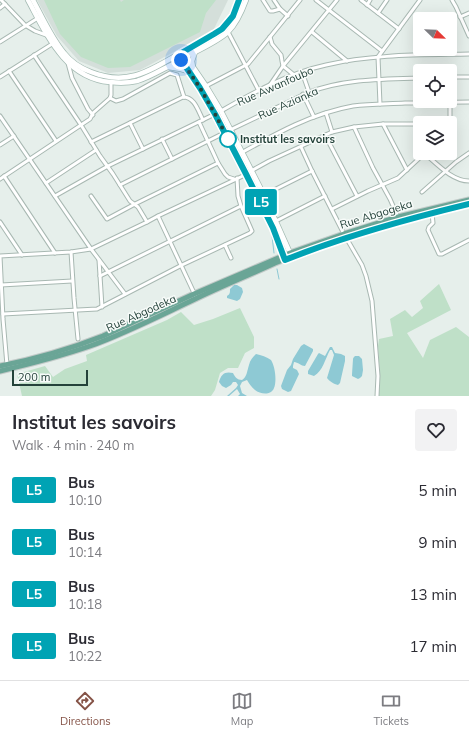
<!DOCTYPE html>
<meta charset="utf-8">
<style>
body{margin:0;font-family:Mulish,sans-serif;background:#f2f2f3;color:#2b2b33;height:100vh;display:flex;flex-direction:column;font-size:15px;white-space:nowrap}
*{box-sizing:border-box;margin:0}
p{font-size:13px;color:#7c7c81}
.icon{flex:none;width:22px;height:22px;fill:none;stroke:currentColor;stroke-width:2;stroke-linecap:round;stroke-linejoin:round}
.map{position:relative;height:396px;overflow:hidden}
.sheet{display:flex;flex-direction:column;background:#fff;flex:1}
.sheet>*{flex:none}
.badge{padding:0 8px;border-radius:3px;font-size:14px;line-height:26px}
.needle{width:26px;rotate:113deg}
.buttons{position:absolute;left:413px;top:12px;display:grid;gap:8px}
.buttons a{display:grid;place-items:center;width:44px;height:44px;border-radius:4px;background:#fff;box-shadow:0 4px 16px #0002;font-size:20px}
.scale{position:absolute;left:12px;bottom:10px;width:76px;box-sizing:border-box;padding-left:4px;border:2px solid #24423a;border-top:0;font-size:11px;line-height:14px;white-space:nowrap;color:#24423a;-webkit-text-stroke:3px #f7fbf9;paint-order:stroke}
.you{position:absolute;width:20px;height:20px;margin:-10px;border:3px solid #fff;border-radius:50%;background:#1a73e8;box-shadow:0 0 0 6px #1a73e833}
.map>.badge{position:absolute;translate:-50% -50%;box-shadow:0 0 0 2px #fff}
.round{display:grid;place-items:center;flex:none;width:42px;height:42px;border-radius:4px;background:#f2f2f3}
.overview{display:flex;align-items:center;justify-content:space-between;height:68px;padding:0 12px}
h1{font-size:19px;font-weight:700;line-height:30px}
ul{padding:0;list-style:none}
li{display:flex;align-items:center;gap:12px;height:52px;padding:0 12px}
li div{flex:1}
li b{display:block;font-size:15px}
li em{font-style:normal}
li .badge{min-width:44px;font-weight:700;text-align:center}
.dock{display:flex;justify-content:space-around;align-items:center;height:56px;border-top:1px solid #e1e1e2;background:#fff;font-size:11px;color:#7c7c81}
.dock a{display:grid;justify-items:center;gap:2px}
.dock .on{color:#855347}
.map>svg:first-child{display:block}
</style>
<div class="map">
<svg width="469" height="396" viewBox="0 0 469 396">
<rect width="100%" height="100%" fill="#e6efeb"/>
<polygon fill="#d4dfda" points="37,0 228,0 213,31 140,70 108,73 79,61 57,36"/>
<g fill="#bfe0c8">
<polygon points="44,0 120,0 121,2 124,0 216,0 206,13 200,32 130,67 108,68 81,57 60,34"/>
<polygon points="439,284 451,310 407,333 423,358 430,340 456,327 469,337 469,396 378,396 380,373 378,346 379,339 393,336 390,319 405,310 412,317 423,308 420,301"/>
<polygon points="240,308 254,337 254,348 245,353 238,368 228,368 220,373 215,390 211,396 22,396 17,374 45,366 53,377 65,369 87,361 86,355 167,320 181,312 194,325 213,319"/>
</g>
<g fill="#8ec9d4">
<path d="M 234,285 L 237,285 L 242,288 L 243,292 L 240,299 L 237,301 L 227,298 L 227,296 C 230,294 230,293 230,289 Z"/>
<path d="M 304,344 L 313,349 L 313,351 L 305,366 C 301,366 298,362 294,362 L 293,366 L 293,368 L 297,370 L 299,374 L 291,391 L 288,392 L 282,389 L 281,386 L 287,370 L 291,365 L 293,359 L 301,346 Z"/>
<path d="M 330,347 L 332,347 L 335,353 L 341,354 L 345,356 L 345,361 L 340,383 L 338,385 C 334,384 329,381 327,378 L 334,355 L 332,350 L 330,350 C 325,359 323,371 314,376 L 308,374 L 308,371 L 318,354 L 319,353 L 325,356 Z"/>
<path d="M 256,354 C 261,355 267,357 271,360 C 275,366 277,381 274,388 C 271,396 260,394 255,390 C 251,387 249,383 247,380 L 242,382 L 240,386 L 242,393 L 247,396 L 238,396 L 240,394 L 237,389 L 229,396 L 227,396 L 236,388 L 238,385 L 236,382 L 233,382 L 231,385 L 226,388 L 222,386 L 219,382 C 221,374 225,371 233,373 C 235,377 237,380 242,380 C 247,377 247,371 249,365 C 250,360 253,357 256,354 Z"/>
<path d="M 355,356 L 359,356 L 362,359 L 363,370 L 362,376 L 360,378 L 358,379 L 352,376 C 352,374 353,360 353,359 C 353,358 354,357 355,356 Z"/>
</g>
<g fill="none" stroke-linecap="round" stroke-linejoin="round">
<g stroke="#8ec9d4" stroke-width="1">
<polyline points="272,236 274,253"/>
<polyline points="277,269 279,279"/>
</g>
<g stroke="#a8b8b2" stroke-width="5">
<g id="minor">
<polyline points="1,0 25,25 35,31 46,35"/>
<polyline points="263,0 270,11 273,11 280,9"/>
<polyline points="274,0 280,9 288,16"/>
<polyline points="316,0 382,51"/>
<polyline points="361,0 399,29"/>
<polyline points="452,0 456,7 469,36"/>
<polyline points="367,5 370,0"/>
<polyline points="0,8 5,4"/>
<polyline points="378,13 387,0"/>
<polyline points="460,17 469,13"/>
<polyline points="228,32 259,91"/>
<polyline points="312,32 347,61"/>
<polyline points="270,37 272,44 281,55 282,61 283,66 294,75"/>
<polyline points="0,42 38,18"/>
<polyline points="34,55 81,125 100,156 113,174 130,201 138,207 147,222 158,216 195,295"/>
<polyline points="68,63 72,78 88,109 93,115"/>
<polyline points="9,71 56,141"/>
<polyline points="302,72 309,92"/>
<polyline points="0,77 52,44"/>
<polyline points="450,77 469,77"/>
<polyline points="270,85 283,66 337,0"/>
<polyline points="206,86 248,64 300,0"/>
<polyline points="303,94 314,117"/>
<polyline points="110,98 116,101 123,99 170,73 177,75 184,97"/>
<polyline points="380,104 378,57 420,0"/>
<path d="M 221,111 C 254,92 289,73 326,65 C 373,54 422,55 469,54"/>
<polyline points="326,113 332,132"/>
<polyline points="0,116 91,249 125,294"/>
<polyline points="199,122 218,163 225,174 228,177 234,179"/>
<polyline points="130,123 143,149"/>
<polyline points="383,124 407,170"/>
<polyline points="354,127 373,168 390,199 398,217"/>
<polyline points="450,127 450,102"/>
<path d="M 230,130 L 307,93 C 342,79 382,79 420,78"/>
<polyline points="325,135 357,196"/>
<polyline points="162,139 172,159"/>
<path d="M 91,142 L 183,97 C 195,97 198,111 203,120"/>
<polyline points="0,145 14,136"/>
<polyline points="301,147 312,171 344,234 362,265 366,276 372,301 378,376 377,396"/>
<path d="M 241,153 C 277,133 313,113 353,106 C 371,104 388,104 405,103 C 426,103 448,102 469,102"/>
<path d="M 424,153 C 437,164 452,181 469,181"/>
<polyline points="251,171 269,161 332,132 354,127 383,124 420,124"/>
<polyline points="4,176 55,253"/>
<polyline points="0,179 90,119 93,113 110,98 111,95 111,82"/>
<polyline points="46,183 96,150"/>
<polyline points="120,185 224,133"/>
<polyline points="422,192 456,162 469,153"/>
<polyline points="264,195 312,171"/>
<polyline points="55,196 108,166 215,114"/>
<polyline points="91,196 107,219 135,204 218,163"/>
<polyline points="332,209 368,191 398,178 425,153"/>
<polyline points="432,213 433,223 429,227 428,230 439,254 442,254 469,240"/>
<polyline points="158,216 247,174"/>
<polyline points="276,221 325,196"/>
<polyline points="0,222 22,255"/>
<polyline points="225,245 231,258"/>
<polyline points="71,252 74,298 78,339"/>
<polyline points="99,260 102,307"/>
<polyline points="100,276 241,206"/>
<polyline points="1,285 72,281"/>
<polyline points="3,314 97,309 182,265 250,233 252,231 241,206 238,196 237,178"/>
<polyline points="7,365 3,319 0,256 71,252 91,249 147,222"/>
</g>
</g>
<g stroke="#a8b8b2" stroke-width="6">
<g id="tertiary">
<polyline points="183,52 193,67"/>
<polyline points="178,55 188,71"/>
</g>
</g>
<g stroke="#a4bbb3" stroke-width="6">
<g id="secondary">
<path d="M 28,0 C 47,35 65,78 110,82 C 119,83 128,83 137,81 C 150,77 161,70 173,64 C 178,61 184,59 189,55 C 201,49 218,41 228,32 C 237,23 242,11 246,0"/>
<path d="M 33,0 C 42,17 52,39 64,53 C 71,62 80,68 91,72 C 126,86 148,72 177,55 C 190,48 202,41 214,34 C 228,24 233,16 239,0"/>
<polyline points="195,52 192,61 193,67 206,86 221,111 264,195 290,253"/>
<polyline points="168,67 181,69 188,71 200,88 215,114 259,198 273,228 284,255"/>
</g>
</g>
<g stroke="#c2cac8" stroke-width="7">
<g id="primary">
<path d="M 0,366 C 35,359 70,349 103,336 L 194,294 L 290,253 L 344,234 L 398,217 L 469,200"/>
<path d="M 0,371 C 30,364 61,356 90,346 C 126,333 161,315 195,299 C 222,286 249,275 275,263 C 338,237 404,220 469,204"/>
</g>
</g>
<use href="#minor" stroke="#fff" stroke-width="3"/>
<use href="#tertiary" stroke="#fff" stroke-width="4"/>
<use href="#secondary" stroke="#fff" stroke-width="4.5"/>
<use href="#primary" stroke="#6aa596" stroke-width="5"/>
</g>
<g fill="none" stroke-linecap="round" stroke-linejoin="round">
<g stroke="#fff" stroke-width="9">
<path id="line" d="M 239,0 L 233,16 L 228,22 L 222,29 L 214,34 L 178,55 L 200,88 L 215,114 L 246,174 L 273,228 L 285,260 C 345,236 407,219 469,204"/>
</g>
<use href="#line" stroke="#00a3b4" stroke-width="6"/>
<polyline stroke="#24423a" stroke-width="4" stroke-dasharray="0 7.2" points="181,60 200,88 215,114 228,139"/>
</g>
<circle fill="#fff" stroke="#00a3b4" stroke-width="2" cx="228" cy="139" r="8"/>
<g text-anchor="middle" stroke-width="3" stroke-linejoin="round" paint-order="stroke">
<g font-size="11" fill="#24423a" stroke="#f7fbf9">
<text transform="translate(275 86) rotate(-24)" y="4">Rue Awanfoubo</text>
<text transform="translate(288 103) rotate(-24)" y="4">Rue Azianka</text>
<text transform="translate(376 214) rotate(-17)" y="4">Rue Abgogeka</text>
<text transform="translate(141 313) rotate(-24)" y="4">Rue Abgodeka</text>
</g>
<g font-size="11" font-weight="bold" fill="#24423a" stroke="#f7fbf9" text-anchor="start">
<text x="240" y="143">Institut les savoirs</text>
</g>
</g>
</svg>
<div class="buttons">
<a><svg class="needle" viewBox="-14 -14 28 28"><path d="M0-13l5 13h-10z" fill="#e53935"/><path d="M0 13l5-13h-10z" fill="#7c7c81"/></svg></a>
<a><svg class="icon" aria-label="locate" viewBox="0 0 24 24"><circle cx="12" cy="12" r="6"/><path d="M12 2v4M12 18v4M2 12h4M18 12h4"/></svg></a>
<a><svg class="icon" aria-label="layers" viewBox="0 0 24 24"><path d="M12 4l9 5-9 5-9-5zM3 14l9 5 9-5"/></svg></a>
</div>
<div class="scale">200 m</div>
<div class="you" style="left:181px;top:60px"></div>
<b class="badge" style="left:261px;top:202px;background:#00a3b4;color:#fff">L5</b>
</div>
<section class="sheet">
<div class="overview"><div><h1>Institut les savoirs</h1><p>Walk · 4 min · 240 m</p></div><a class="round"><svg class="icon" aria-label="heart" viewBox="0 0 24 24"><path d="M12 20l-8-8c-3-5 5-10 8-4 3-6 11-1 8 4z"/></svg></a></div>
<ul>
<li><span class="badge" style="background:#00a3b4;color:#fff">L5</span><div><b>Bus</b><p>10:10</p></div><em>5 min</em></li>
<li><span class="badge" style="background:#00a3b4;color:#fff">L5</span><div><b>Bus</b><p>10:14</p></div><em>9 min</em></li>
<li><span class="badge" style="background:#00a3b4;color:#fff">L5</span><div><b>Bus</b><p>10:18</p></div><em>13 min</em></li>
<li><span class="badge" style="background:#00a3b4;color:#fff">L5</span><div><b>Bus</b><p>10:22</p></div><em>17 min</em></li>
</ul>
</section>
<nav class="dock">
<a class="on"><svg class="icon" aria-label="directions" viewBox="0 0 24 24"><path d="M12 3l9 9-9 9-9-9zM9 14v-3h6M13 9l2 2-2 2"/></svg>Directions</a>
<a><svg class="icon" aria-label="map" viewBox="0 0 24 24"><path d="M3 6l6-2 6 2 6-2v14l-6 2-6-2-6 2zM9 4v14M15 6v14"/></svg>Map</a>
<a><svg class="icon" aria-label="tickets" viewBox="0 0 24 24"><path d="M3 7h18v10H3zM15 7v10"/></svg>Tickets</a>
</nav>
